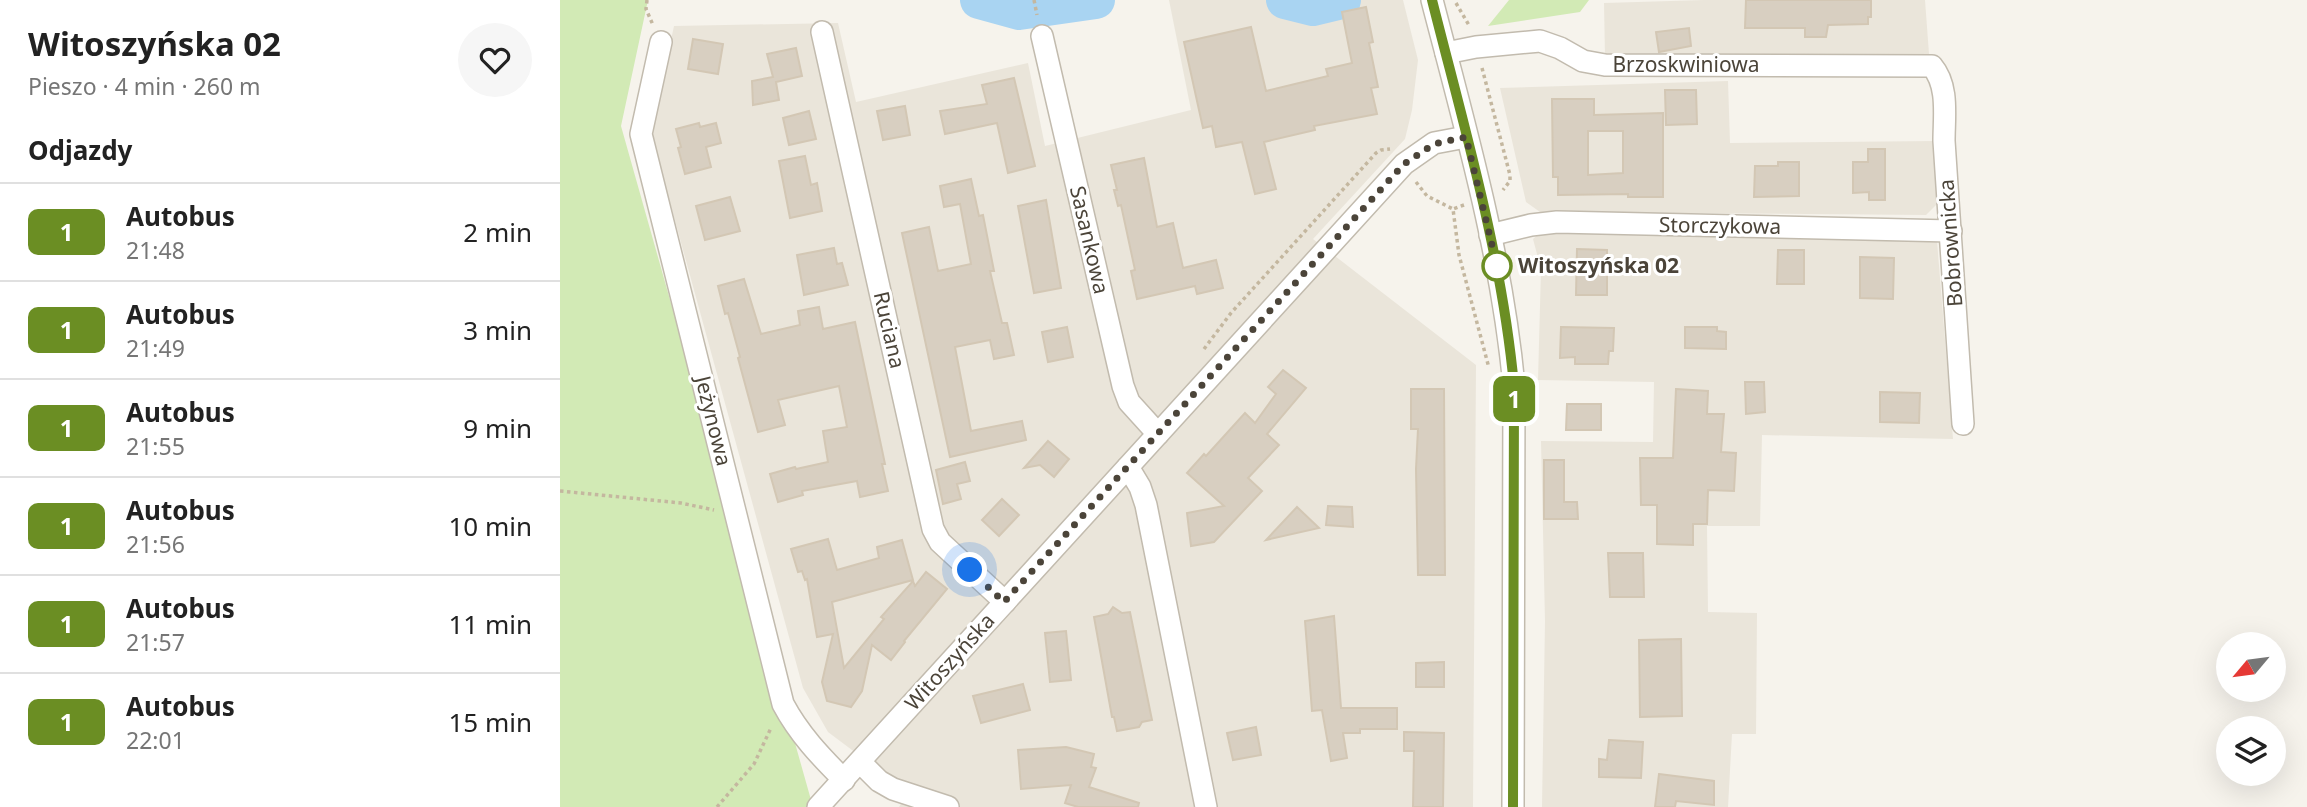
<!DOCTYPE html>
<html lang="pl">
<meta charset="utf-8">
<style>
body{margin:0;font-family:"Noto Sans",sans-serif;background:#f6f6f6;color:#222;height:100vh;display:flex;flex-direction:column;font-size:26px;white-space:nowrap}
*{box-sizing:border-box;margin:0}
p{font-size:23px;color:#767676}
.icon{flex:none;width:38px;height:38px;fill:none;stroke:currentColor;stroke-width:2;stroke-linecap:round;stroke-linejoin:round}
.map{position:relative;flex:1;overflow:hidden}
.side{display:flex;flex-direction:column;background:#fff;width:560px}
.side>*{flex:none}
.badge{padding:0 14px;border-radius:10px;font-size:24px;line-height:46px}
.needle{width:46px;rotate:241deg}
.controls{position:absolute;left:1656px;top:632px;display:grid;gap:14px}
.controls a{display:grid;place-items:center;width:70px;height:70px;border-radius:50%;background:#fff;box-shadow:0 7px 28px #0002;font-size:35px}
.you{position:absolute;width:35px;height:35px;margin:-18px;border:5px solid #fff;border-radius:50%;background:#1a73e8;box-shadow:0 0 0 10px #1a73e833}
.map>.badge{position:absolute;translate:-50% -50%;box-shadow:0 0 0 4px #fff}
h2{padding:0 28px;font-size:26px;line-height:63px}
.round{display:grid;place-items:center;flex:none;width:74px;height:74px;border-radius:37px;background:#f6f6f6}
.overview{display:flex;align-items:center;justify-content:space-between;height:119px;padding:0 28px}
h1{font-size:33px;font-weight:700;line-height:52px}
ul{padding:0;list-style:none}
li{display:flex;align-items:center;gap:21px;height:98px;padding:0 28px;border-top:2px solid #e0e0e0}
li div{flex:1}
li b{display:block;font-size:26px}
li em{font-style:normal}
li .badge{min-width:77px;font-weight:700;text-align:center}
main{display:flex;flex:1;min-height:0}
.map>svg:first-child{display:block}
</style>
<main>
<section class="side">
<div class="overview"><div><h1>Witoszyńska 02</h1><p>Pieszo · 4 min · 260 m</p></div><a class="round"><svg class="icon" aria-label="heart" viewBox="0 0 24 24"><path d="M12 20l-8-8c-3-5 5-10 8-4 3-6 11-1 8 4z"/></svg></a></div>
<h2>Odjazdy</h2>
<ul>
<li><span class="badge" style="background:#6b8e23;color:#fff">1</span><div><b>Autobus</b><p>21:48</p></div><em>2 min</em></li>
<li><span class="badge" style="background:#6b8e23;color:#fff">1</span><div><b>Autobus</b><p>21:49</p></div><em>3 min</em></li>
<li><span class="badge" style="background:#6b8e23;color:#fff">1</span><div><b>Autobus</b><p>21:55</p></div><em>9 min</em></li>
<li><span class="badge" style="background:#6b8e23;color:#fff">1</span><div><b>Autobus</b><p>21:56</p></div><em>10 min</em></li>
<li><span class="badge" style="background:#6b8e23;color:#fff">1</span><div><b>Autobus</b><p>21:57</p></div><em>11 min</em></li>
<li><span class="badge" style="background:#6b8e23;color:#fff">1</span><div><b>Autobus</b><p>22:01</p></div><em>15 min</em></li>
</ul>
</section>
<div class="map">
<svg width="1747" height="807" viewBox="0 0 1747 807">
<rect width="100%" height="100%" fill="#f6f3ec"/>
<g fill="#eae5da">
<polygon points="609,0 843,0 858,60 852,110 845,139 753,239 916,365 913,807 339,807 348,792 268,732 243,688 91,133 114,26 278,23 296,102 468,63 485,146 631,110"/>
<polygon points="1144,0 1365,0 1369,54 1045,57 1044,3"/>
<polygon points="1168,81 1170,143 1376,141 1378,203 1366,215 980,212 966,202 940,88"/>
<polygon points="981,232 1377,241 1393,439 1202,435 1200,526 1147,526 1148,612 1197,613 1196,734 1172,734 1168,807 982,807 985,621 981,441 1093,442 1094,382 978,380 981,269 973,239"/>
</g>
<g fill="#d2eab5">
<polygon points="0,0 88,0 61,126 253,807 0,807"/>
<polygon points="949,0 1029,0 1020,12 928,26"/>
</g>
<g fill="none" stroke-linecap="round" stroke-linejoin="round">
<g stroke="#a9d4f2" stroke-width="38">
<polyline points="419,0 459,11 536,0"/>
<polyline points="725,0 753,7 782,0"/>
</g>
</g>
<g fill="#d8cfc1" stroke="#d3c7b4" stroke-width="2" fill-rule="evenodd">
<polygon points="1186,0 1311,0 1311,17 1308,17 1308,24 1268,25 1266,37 1245,37 1245,28 1185,28"/>
<polygon points="806,7 813,42 809,43 818,87 811,88 817,114 754,126 755,130 704,142 716,189 695,194 682,142 656,147 652,126 643,128 624,42 691,27 706,91 768,76 766,69 792,63 782,12"/>
<polygon points="1129,28 1131,46 1099,52 1096,32"/>
<polygon points="133,39 163,44 158,74 128,69"/>
<polygon points="236,48 242,76 216,82 219,100 193,105 192,81 213,77 207,54"/>
<polygon points="454,78 475,166 448,173 437,123 385,134 380,111 427,104 422,85"/>
<polygon points="1105,90 1136,90 1137,124 1106,125"/>
<path d="M 992,99 L 1034,99 L 1034,115 L 1103,113 L 1103,197 L 1068,197 L 1068,194 L 998,195 L 998,177 L 993,177 ZM 1028,131 L 1063,131 L 1063,173 L 1028,175 Z"/>
<polygon points="345,106 350,135 323,140 317,111"/>
<polygon points="249,111 256,139 229,145 223,118"/>
<polygon points="139,123 140,127 156,123 161,143 146,147 151,167 125,174 118,148 121,147 116,129"/>
<polygon points="1308,149 1325,149 1325,200 1309,200 1309,192 1293,193 1293,162 1308,162"/>
<polygon points="245,156 251,185 257,183 262,211 230,218 219,161"/>
<polygon points="584,158 597,227 613,223 623,268 656,260 663,288 637,294 635,286 577,299 571,271 575,270 561,205 558,206 554,190 557,190 551,165"/>
<polygon points="1218,162 1239,162 1239,196 1194,197 1195,166 1218,166"/>
<polygon points="411,179 419,216 423,215 434,271 430,271 442,323 447,323 454,355 434,359 430,340 395,347 411,431 462,421 466,440 390,457 342,233 369,227 378,271 411,264 400,204 384,207 380,186"/>
<polygon points="170,197 180,231 145,240 136,206"/>
<polygon points="486,200 501,288 474,293 458,206"/>
<polygon points="274,248 277,264 282,263 288,285 244,295 237,255"/>
<polygon points="1017,249 1047,250 1047,295 1016,295"/>
<polygon points="1218,250 1244,250 1244,284 1217,284"/>
<polygon points="1300,257 1334,258 1333,299 1300,298"/>
<polygon points="184,279 201,334 240,325 238,311 259,307 263,329 295,322 325,464 322,464 328,491 300,497 297,481 242,491 243,495 218,502 210,474 235,467 236,469 268,462 263,431 287,427 279,386 218,400 225,425 198,432 178,358 180,357 168,313 165,314 158,286"/>
<polygon points="507,327 513,357 488,362 482,332"/>
<polygon points="1001,327 1054,328 1053,351 1049,351 1048,364 1015,364 1015,357 1000,358"/>
<polygon points="1125,327 1157,327 1157,331 1166,332 1166,349 1125,348"/>
<polygon points="723,370 746,388 707,434 719,445 688,478 702,491 654,542 631,546 627,513 664,506 627,473 644,454 646,456 685,413 695,423 716,394 708,387"/>
<polygon points="1185,382 1204,382 1205,412 1186,414"/>
<polygon points="851,389 884,389 885,575 858,575 856,469 858,429 851,429"/>
<polygon points="1116,389 1148,391 1147,414 1164,414 1161,452 1176,453 1174,491 1148,490 1147,524 1133,524 1133,545 1097,544 1097,505 1081,505 1080,458 1113,458"/>
<polygon points="1320,392 1360,393 1359,423 1320,422"/>
<polygon points="1007,404 1041,404 1041,430 1006,430"/>
<polygon points="488,441 509,459 494,477 480,465 464,468"/>
<polygon points="984,460 1004,460 1004,502 1017,502 1018,519 984,519"/>
<polygon points="405,462 410,481 397,484 401,499 383,504 376,470"/>
<polygon points="442,499 459,515 439,536 422,520"/>
<polygon points="768,506 792,507 793,527 766,525"/>
<polygon points="737,507 759,528 706,540"/>
<polygon points="268,539 277,570 319,558 317,547 342,540 353,580 272,602 284,668 324,619 321,617 353,581 355,586 366,572 387,589 344,641 345,642 331,660 312,645 302,691 291,707 267,701 262,682 273,634 257,637 247,579 245,580 242,571 238,572 231,549"/>
<polygon points="1048,553 1083,553 1084,597 1050,597"/>
<polygon points="553,607 562,613 570,612 592,720 582,722 579,727 557,731 554,717 552,717 534,617 548,614"/>
<polygon points="774,616 781,708 837,708 837,729 800,729 800,733 783,733 787,758 771,761 762,710 752,711 745,621"/>
<polygon points="506,631 511,680 490,682 485,633"/>
<polygon points="1121,639 1122,716 1080,717 1079,640"/>
<polygon points="884,662 884,687 856,687 856,663"/>
<polygon points="463,684 470,710 421,723 413,696"/>
<polygon points="696,727 701,755 673,760 667,733"/>
<polygon points="844,732 884,733 883,807 853,807 854,751 844,751"/>
<polygon points="1049,740 1083,742 1081,778 1039,777 1039,759 1047,760"/>
<polygon points="506,747 534,754 531,767 536,768 529,787 579,803 578,807 518,807 505,803 511,785 461,789 458,750"/>
<polygon points="1099,774 1154,781 1154,805 1116,801 1115,807 1095,807"/>
</g>
<g fill="none" stroke-linecap="round" stroke-linejoin="round">
<g stroke="#c2bbae" stroke-width="24">
<g id="minor">
<path d="M 872,0 C 905,127 942,255 954,386 L 953,807"/>
<polyline points="262,32 373,529 380,542 445,602"/>
<polyline points="482,36 563,386 569,402 598,434"/>
<path d="M 101,42 L 81,134 L 223,704 C 239,734 260,756 284,780"/>
<path d="M 886,53 L 916,47 L 980,41 L 1000,48 L 1023,61 L 1045,65 L 1372,66 C 1389,86 1384,116 1384,141 L 1403,424"/>
<polyline points="930,235 971,225 997,222 1391,231"/>
<polyline points="568,467 580,487 586,505 646,807"/>
<polyline points="300,762 319,781 333,789 388,807"/>
<polyline points="258,807 844,164 874,143 906,137"/>
</g>
</g>
<g stroke="#c4b79f" stroke-width="3.5" stroke-dasharray="3.5 3.5" stroke-linecap="butt">
<polyline points="87,0 86,9 93,25"/>
<polyline points="474,0 477,15"/>
<polyline points="896,3 910,27"/>
<polyline points="922,68 950,175 950,181 943,190"/>
<polyline points="856,182 867,196 893,209"/>
<polyline points="904,205 893,209 899,255 929,368"/>
<polyline points="644,349 671,313 816,153 821,150 830,149"/>
<polyline points="0,491 121,503 154,510"/>
<polyline points="157,807 194,764 211,728"/>
</g>
<use href="#minor" stroke="#fff" stroke-width="21"/>
</g>
<g fill="none" stroke-linecap="round" stroke-linejoin="round">
<g stroke="#fff" stroke-width="16">
<path id="line" d="M 872,0 C 904,127 942,255 954,386 L 953,807"/>
</g>
<use href="#line" stroke="#6b8e23" stroke-width="10"/>
<polyline stroke="#4b4439" stroke-width="7" stroke-dasharray="0 12.6" points="410,570 444,602 844,164 874,144 906,137 937,266"/>
</g>
<circle fill="#fff" stroke="#6b8e23" stroke-width="3.5" cx="937" cy="266" r="14"/>
<g text-anchor="middle" stroke-width="6" stroke-linejoin="round" paint-order="stroke">
<g font-size="21" fill="#4b4439" stroke="#fff">
<text x="1126" y="72">Brzoskwiniowa</text>
<text transform="translate(1160 226) rotate(1)" y="7">Storczykowa</text>
<text transform="translate(529 240) rotate(77)" y="7">Sasankowa</text>
<text transform="translate(1391 243) rotate(-94)" y="7">Bobrownicka</text>
<text transform="translate(329 330) rotate(77)" y="7">Ruciana</text>
<text transform="translate(153 421) rotate(76)" y="7">Jeżynowa</text>
<text transform="translate(390 662) rotate(-48)" y="7">Witoszyńska</text>
</g>
<g font-size="21" font-weight="bold" fill="#4b4439" stroke="#fff" text-anchor="start">
<text x="958" y="273">Witoszyńska 02</text>
</g>
</g>
</svg>
<div class="controls">
<a><svg class="needle" viewBox="-14 -14 28 28"><path d="M0-13l5 13h-10z" fill="#e53935"/><path d="M0 13l5-13h-10z" fill="#767676"/></svg></a>
<a><svg class="icon" aria-label="layers" viewBox="0 0 24 24"><path d="M12 4l9 5-9 5-9-5zM3 14l9 5 9-5"/></svg></a>
</div>
<div class="you" style="left:410px;top:570px"></div>
<b class="badge" style="left:954px;top:399px;background:#6b8e23;color:#fff">1</b>
</div>
</main>
